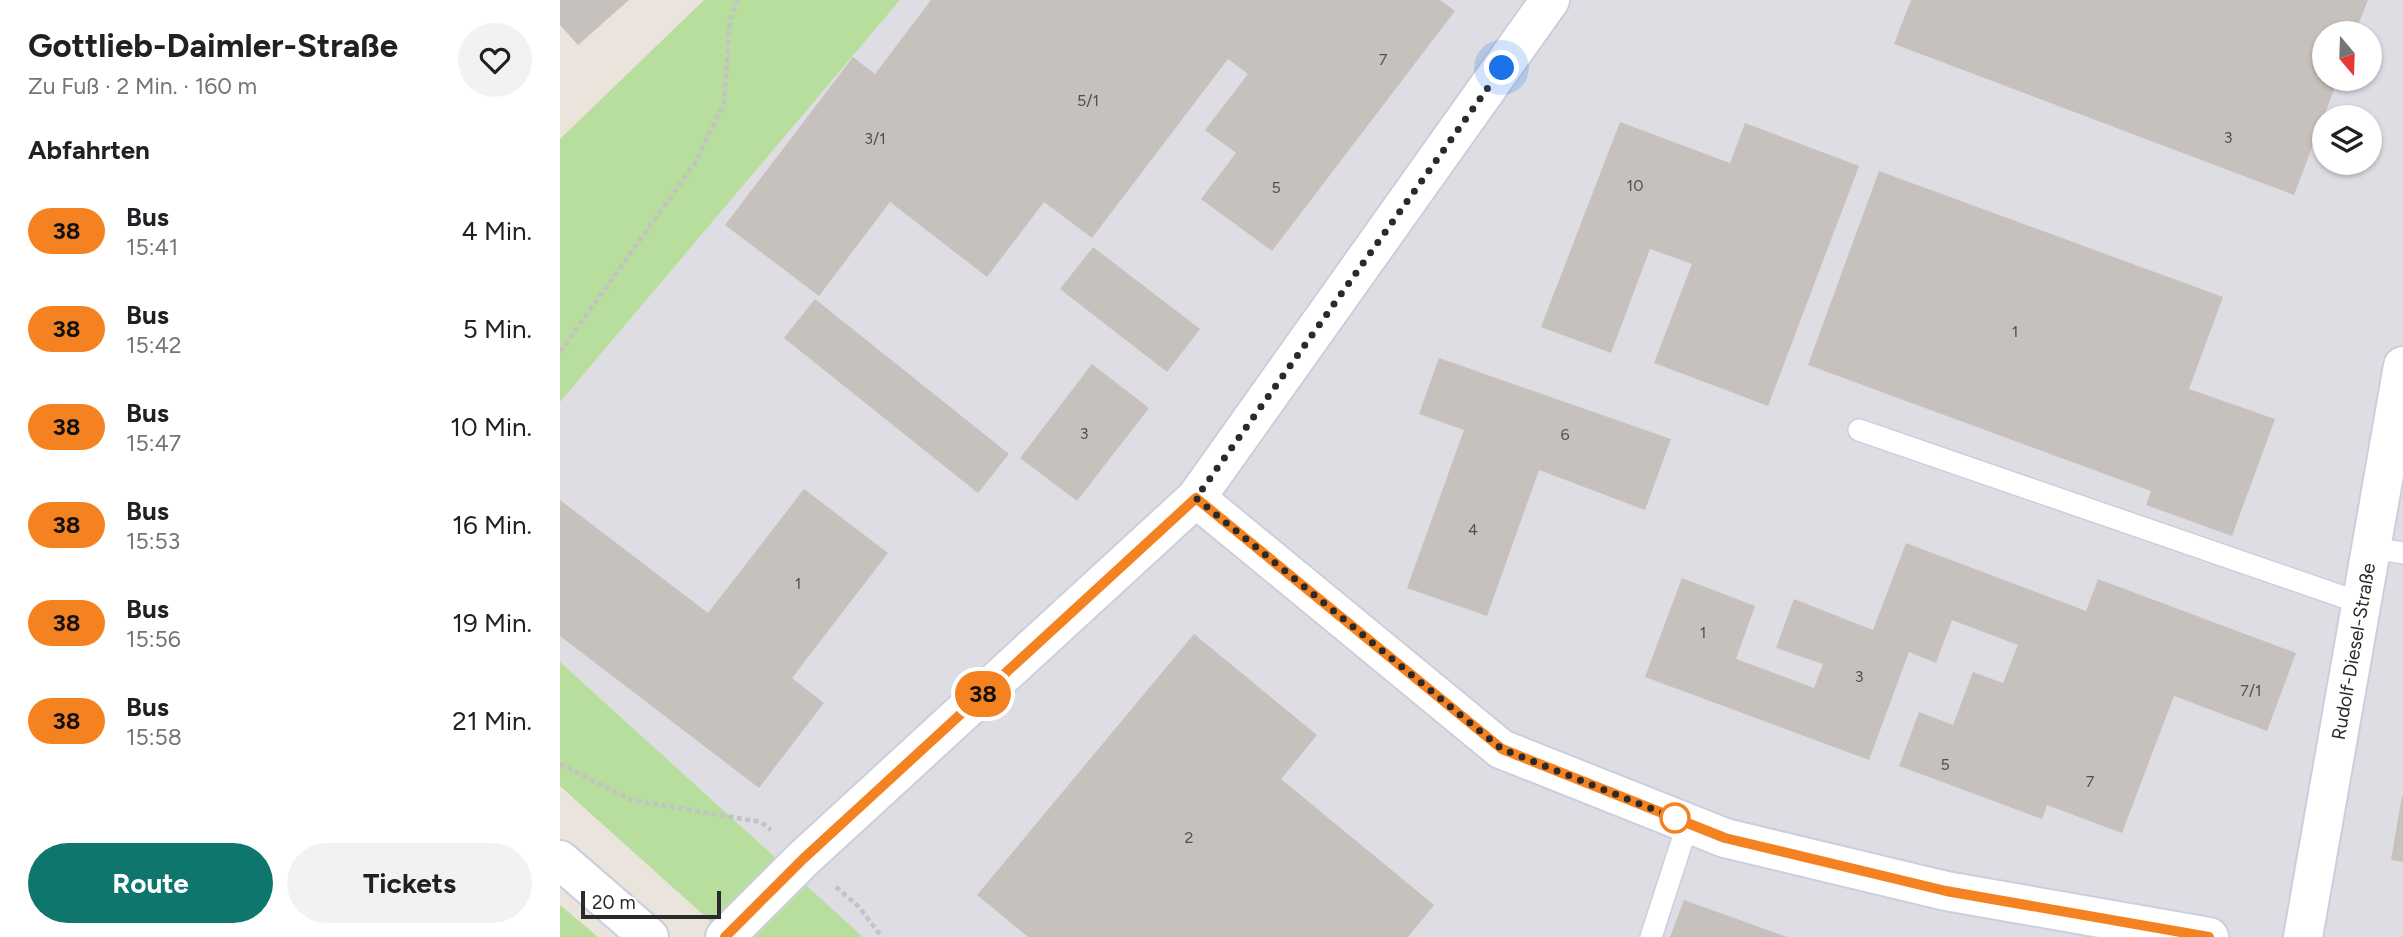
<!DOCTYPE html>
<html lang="de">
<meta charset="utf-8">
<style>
body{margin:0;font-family:Figtree,sans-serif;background:#f2f2f2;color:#202124;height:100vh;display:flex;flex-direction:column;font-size:26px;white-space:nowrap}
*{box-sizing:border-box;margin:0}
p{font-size:23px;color:#757577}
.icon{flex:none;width:38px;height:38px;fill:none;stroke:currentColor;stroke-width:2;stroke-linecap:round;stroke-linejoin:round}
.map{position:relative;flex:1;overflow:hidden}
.sheet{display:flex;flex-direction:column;background:#fff;width:560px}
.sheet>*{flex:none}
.badge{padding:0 14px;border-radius:23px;font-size:24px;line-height:46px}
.needle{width:46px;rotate:161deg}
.tools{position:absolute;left:1752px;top:21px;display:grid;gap:14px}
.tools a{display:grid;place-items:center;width:70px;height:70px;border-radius:50%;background:#fff;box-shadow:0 2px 5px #0004;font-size:35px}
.scale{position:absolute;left:21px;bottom:18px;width:140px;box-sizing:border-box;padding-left:7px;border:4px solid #2a2a2a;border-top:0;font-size:19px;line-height:24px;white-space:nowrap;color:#2a2a2a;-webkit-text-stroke:5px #fff;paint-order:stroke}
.you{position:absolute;width:35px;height:35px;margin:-18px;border:5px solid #fff;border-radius:50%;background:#1a73e8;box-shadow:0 0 0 10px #1a73e833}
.map>.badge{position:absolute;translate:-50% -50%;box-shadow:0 0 0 4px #fff}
h2{padding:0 28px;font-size:26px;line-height:63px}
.round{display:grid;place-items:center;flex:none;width:74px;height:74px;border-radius:37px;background:#f2f2f2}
.summary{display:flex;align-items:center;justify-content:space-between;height:119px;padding:0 28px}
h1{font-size:33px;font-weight:700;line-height:52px}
.primary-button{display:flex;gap:14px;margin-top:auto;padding:14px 28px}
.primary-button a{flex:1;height:80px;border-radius:42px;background:#0f766e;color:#fff;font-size:28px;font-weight:700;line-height:80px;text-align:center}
.primary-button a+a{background:#f2f2f2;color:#202124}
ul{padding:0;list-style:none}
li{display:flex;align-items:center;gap:21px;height:98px;padding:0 28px}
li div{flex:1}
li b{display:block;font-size:26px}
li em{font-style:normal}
li .badge{min-width:77px;font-weight:700;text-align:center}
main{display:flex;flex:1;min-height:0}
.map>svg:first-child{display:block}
</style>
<main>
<section class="sheet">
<div class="summary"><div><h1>Gottlieb-Daimler-Straße</h1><p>Zu Fuß · 2 Min. · 160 m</p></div><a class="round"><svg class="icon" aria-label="heart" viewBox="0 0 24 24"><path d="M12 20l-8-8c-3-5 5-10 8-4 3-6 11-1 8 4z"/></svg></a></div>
<h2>Abfahrten</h2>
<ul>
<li><span class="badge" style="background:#f58220;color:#111">38</span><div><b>Bus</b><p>15:41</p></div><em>4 Min.</em></li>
<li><span class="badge" style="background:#f58220;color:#111">38</span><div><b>Bus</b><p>15:42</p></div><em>5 Min.</em></li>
<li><span class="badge" style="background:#f58220;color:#111">38</span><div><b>Bus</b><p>15:47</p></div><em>10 Min.</em></li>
<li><span class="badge" style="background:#f58220;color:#111">38</span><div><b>Bus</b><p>15:53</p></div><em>16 Min.</em></li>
<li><span class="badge" style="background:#f58220;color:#111">38</span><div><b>Bus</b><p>15:56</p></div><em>19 Min.</em></li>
<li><span class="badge" style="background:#f58220;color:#111">38</span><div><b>Bus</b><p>15:58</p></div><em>21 Min.</em></li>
</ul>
<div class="primary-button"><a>Route</a><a>Tickets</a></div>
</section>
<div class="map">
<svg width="1843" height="937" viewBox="0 0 1843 937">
<rect width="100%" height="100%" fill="#ebe4dd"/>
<path fill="#dedde4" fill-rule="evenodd" d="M 340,0 L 1843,0 L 1843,937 L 303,937 L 0,662 L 0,402 ZM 1764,33 L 1810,33 L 1810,79 L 1764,79 ZM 1764,117 L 1810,117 L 1810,163 L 1764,163 Z"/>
<g fill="#b7de9c">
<polygon points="144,0 340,0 0,402 0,139"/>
<polygon points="0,662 303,937 168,937 0,786"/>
<polygon points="0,905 38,937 0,937"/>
</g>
<g fill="#c6c1bc">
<polygon points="0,0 69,0 18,45 0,25"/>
<polygon points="371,0 880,0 895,11 712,251 641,199 676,153 645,130 688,74 668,59 532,238 484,202 427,277 330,202 259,296 165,225 293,57 315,74"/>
<polygon points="1351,0 1808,0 1795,33 1764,33 1764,79 1778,79 1734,195 1334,44"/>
<polygon points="1060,122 1170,163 1185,123 1299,166 1208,406 1094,363 1132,264 1090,249 1051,353 981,327"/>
<polygon points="1319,171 1663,297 1629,389 1715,419 1672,536 1586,505 1591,491 1248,365"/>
<polygon points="533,247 640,329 607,372 500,289"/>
<polygon points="255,299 449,454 418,493 224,338"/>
<polygon points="879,358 1111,439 1085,510 979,470 927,616 847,588 904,430 859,414"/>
<polygon points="532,364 589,408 517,501 460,458"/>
<polygon points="244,489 328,553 232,678 264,703 199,788 0,636 0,500 148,613"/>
<polygon points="1346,543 1526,611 1538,579 1736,653 1707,731 1614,696 1562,833 1487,805 1482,819 1339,766 1359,712 1393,725 1413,672 1443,683 1458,645 1392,620 1376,663 1349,652 1309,760 1085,677 1122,578 1195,606 1176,659 1254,688 1263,664 1216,648 1234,599 1313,630"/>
<polygon points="634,634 757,735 721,779 874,905 848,937 468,937 417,895"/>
<polygon points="1842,796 1843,796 1843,862 1831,860"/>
<polygon points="1124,900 1227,937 1110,937"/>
</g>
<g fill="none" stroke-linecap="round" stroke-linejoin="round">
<g stroke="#cbcfdb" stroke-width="24">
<g id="service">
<polyline points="1299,430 1801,603"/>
<polyline points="1811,548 1843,553"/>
<polyline points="1091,937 1128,823"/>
</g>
</g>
<g stroke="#cbcfdb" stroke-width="42">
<g id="minor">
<polyline points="636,498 941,749 1165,838 1386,891 1649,937"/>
<polyline points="165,937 243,859 636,498 990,0"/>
<path id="s1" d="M 1743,937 L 1843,366"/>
</g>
</g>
<g stroke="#cbcfdb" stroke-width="42">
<polyline id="secondary" points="0,860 89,937"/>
</g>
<g stroke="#c3c3c3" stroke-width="4.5" stroke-dasharray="5 3.5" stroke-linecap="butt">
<polyline points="0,352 135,163 164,103 170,19 178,0"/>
<polyline points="0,764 71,800 201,822 211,830"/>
<polyline points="276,887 298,906 322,937"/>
</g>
<use href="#service" stroke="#fff" stroke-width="21"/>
<use href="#minor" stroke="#fff" stroke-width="38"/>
<use href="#secondary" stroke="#fff" stroke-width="38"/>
</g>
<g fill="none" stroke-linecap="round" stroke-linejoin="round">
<g stroke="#fff" stroke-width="16">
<polyline id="line" points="165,937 243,859 636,498 942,749 1165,838 1386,891 1649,937"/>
</g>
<use href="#line" stroke="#f58220" stroke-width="10"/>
<polyline stroke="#2a2a2a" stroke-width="7" stroke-dasharray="0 12.6" points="942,68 636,498 942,749 1115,818"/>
</g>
<circle fill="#fff" stroke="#f58220" stroke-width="3.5" cx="1115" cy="818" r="14"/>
<g text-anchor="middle" stroke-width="5" stroke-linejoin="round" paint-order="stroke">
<g font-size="16" fill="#51504e">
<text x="823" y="65">7</text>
<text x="528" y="106">5/1</text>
<text x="1668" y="143">3</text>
<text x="315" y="144">3/1</text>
<text x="1075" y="191">10</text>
<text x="716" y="193">5</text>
<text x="1455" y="337">1</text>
<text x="524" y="439">3</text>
<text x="1005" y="440">6</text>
<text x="913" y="535">4</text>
<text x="238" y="589">1</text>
<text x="1143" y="638">1</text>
<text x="1299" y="682">3</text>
<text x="1691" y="696">7/1</text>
<text x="1385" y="770">5</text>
<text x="1530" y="787">7</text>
<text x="629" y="843">2</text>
</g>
<g font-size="19" fill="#2a2a2a" stroke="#fff">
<text dy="7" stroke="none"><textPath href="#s1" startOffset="290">Rudolf-Diesel-Straße</textPath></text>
</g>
</g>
</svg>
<div class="tools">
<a><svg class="needle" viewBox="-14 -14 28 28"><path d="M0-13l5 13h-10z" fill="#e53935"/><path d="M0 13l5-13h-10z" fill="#757577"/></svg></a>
<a><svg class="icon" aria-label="layers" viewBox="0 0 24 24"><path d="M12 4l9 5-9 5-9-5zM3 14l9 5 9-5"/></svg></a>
</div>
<div class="scale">20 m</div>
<div class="you" style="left:942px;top:68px"></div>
<b class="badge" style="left:423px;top:694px;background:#f58220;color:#111">38</b>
</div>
</main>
